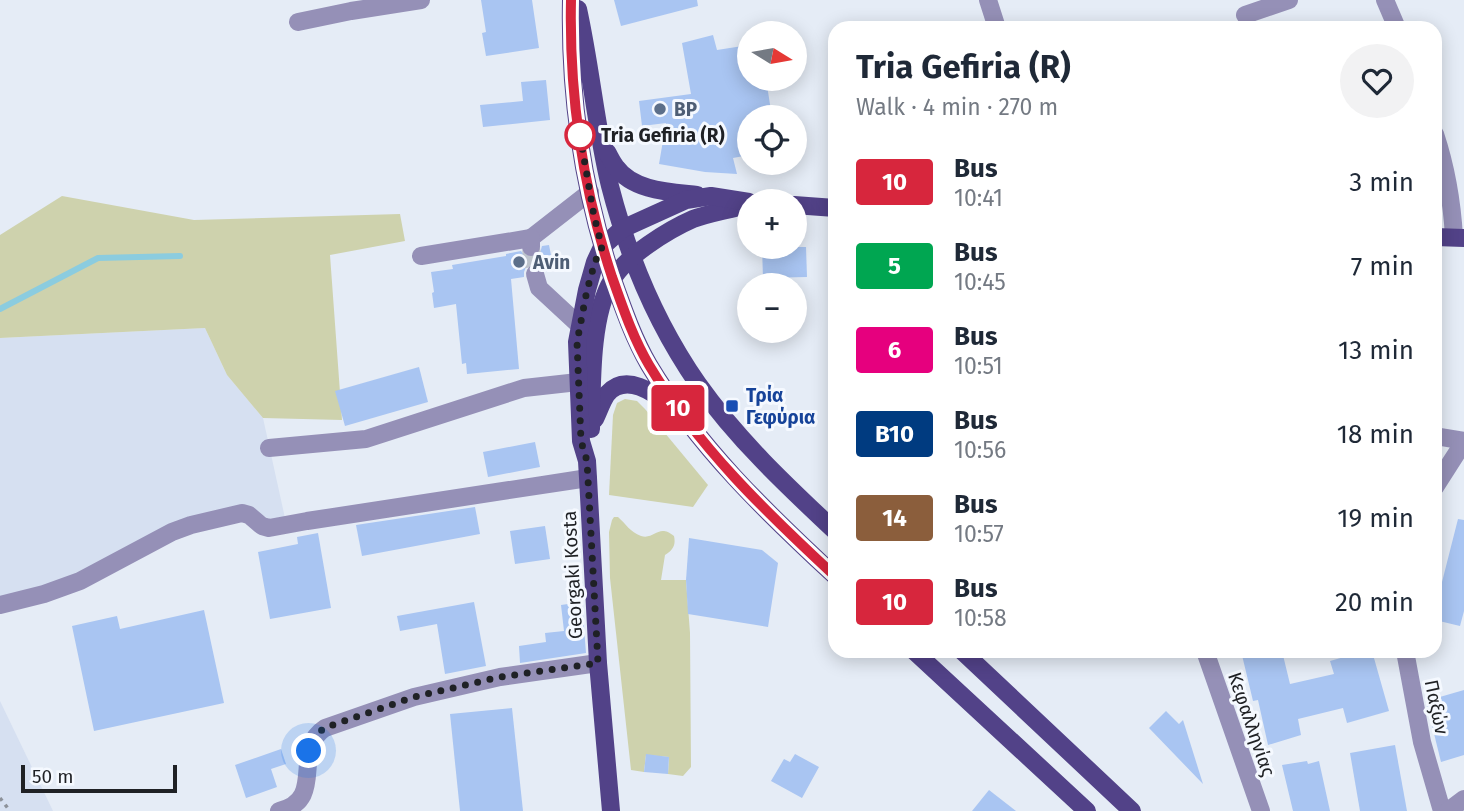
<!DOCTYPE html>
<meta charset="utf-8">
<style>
body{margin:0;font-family:"Fira Sans",sans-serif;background:#f2f2f3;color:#1f2937;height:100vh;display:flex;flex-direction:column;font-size:26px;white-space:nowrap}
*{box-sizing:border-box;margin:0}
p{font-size:23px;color:#747a83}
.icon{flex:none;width:38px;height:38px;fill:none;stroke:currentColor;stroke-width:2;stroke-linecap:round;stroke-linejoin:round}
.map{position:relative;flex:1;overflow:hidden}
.sheet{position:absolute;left:828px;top:21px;width:614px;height:637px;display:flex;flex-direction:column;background:#fff;border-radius:21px;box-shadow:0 4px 18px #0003}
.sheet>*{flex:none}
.badge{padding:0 14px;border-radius:5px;font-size:24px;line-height:46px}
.needle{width:46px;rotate:101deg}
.controls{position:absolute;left:737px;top:21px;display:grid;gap:14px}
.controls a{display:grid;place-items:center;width:70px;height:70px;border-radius:50%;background:#fff;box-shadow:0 4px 18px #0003;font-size:35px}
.scale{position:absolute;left:21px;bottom:18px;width:156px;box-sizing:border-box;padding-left:7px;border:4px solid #1f2125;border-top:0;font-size:19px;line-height:24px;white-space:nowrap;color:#1f2125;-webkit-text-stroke:5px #f5f9ff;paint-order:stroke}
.you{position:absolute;width:35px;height:35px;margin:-18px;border:5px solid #fff;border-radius:50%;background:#1a73e8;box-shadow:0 0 0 10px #1a73e833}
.map>.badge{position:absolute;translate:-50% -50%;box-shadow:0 0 0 4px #fff}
.round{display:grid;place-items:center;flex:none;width:74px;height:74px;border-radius:37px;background:#f2f2f3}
.summary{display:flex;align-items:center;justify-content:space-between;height:119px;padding:0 28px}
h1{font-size:33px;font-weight:700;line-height:52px}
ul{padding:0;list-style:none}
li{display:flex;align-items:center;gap:21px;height:84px;padding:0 28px}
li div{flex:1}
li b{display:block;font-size:26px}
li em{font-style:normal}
li .badge{min-width:77px;font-weight:700;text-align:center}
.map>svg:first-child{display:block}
</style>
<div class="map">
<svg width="1464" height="811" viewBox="0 0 1464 811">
<rect width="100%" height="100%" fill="#e5ecf6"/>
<g fill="#d6e0f1">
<polygon points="205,328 227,375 263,418 285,518 271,520 252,509 73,577 0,599 0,338"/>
<polygon points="0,701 53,811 0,811"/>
</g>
<g fill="#ced2ad">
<polygon points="62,196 194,220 400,214 405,241 330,255 342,420 263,418 227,375 205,328 0,338 0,235"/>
<polygon points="625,399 637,401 645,409 708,485 693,507 609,495 613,415 617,403"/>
<path d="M 614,517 L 618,517 C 626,524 630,532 641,536 C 655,540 658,523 674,536 C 676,545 673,550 665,555 L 661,580 L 686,580 L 690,633 L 691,767 L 683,776 L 668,774 L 669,757 L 646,755 L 644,772 L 631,770 L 610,578 L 609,532 L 612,520 Z"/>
</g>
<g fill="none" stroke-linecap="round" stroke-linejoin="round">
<polyline stroke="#8bccdf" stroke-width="6" points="0,309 98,258 180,256"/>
</g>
<g fill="#a9c5f2">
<polygon points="481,0 532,0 539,48 486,56 482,33 486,32"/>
<polygon points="614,0 697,0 698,6 621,26"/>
<polygon points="713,35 717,50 749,45 749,79 766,79 772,117 749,117 749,155 733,158 737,174 705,172 659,164 666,123 642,126 639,101 691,94 682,43"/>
<polygon points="546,80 550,120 483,127 480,105 523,101 521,82"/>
<polygon points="549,245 554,270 546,272 542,265 533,263 526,267 524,272 524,277 511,279 519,369 467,374 466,363 462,364 456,304 434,308 432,293 434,292 431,272 453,269 452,265 506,256 506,254 521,251 525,256 532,258 540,253 542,246"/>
<polygon points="762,247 806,247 807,277 763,278"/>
<polygon points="419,367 428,402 345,426 335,391"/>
<polygon points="535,442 540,467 488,477 483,452"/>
<polygon points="475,507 480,534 362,556 356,525"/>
<polygon points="1458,519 1464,520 1464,611 1460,626 1435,620 1435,580 1442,582"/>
<polygon points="545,526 550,559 515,564 510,531"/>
<polygon points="318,533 331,608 270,619 258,552 298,544 297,537"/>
<polygon points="689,538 762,550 778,563 768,627 688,614 686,580"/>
<polygon points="474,602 486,666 445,674 437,624 400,631 397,616"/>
<polygon points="582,602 586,653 520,663 519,646 546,642 545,633 564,631 561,605"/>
<polygon points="204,610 224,703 94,731 72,626 117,616 120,629"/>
<polygon points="1241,651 1282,651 1290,684 1334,674 1330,661 1365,651 1372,651 1389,711 1347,723 1343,708 1298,719 1301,735 1268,745 1258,700 1253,701"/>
<polygon points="1464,690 1464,755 1441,762 1426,701"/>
<polygon points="512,708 523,811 460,811 450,714"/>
<polygon points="1166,711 1179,724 1183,720 1203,784 1149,728"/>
<polygon points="1395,745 1407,811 1360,811 1350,753"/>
<polygon points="281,749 286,764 271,769 277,787 246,798 235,765"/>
<polygon points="646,754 669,757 668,774 644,772"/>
<polygon points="795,754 819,767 802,798 771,781 784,759 790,762"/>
<polygon points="1307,761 1308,764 1319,761 1330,811 1293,811 1282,765"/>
<polygon points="989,790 1016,811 972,811"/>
</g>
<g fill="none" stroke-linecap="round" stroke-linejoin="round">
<polyline stroke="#bdc3cc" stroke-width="18" stroke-dasharray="18 9" stroke-linecap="butt" points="531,249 535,274"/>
<polyline stroke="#8d929a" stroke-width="3.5" stroke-dasharray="3.5 5" stroke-linecap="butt" points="0,798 10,811"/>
<g stroke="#9590b7" stroke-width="18">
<polyline points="988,0 997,28"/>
<polyline points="1385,0 1397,28"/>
<polyline points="1245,15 1289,0"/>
<polyline points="298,22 351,11 421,0"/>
<path d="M 1435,134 C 1446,167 1452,202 1454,237"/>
<polyline points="531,247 531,238 590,192"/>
<polyline points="421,256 531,238"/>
<polyline points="535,274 539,288 580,326"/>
<polyline points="1435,436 1464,441"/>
<polyline points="269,448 366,439 524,388 578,382"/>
<polyline points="1435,487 1464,442"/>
<polyline points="0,605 44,594 80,581 172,532 191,525 242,513 249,515 262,526 269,528 307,521 588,478"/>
<polyline points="1205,651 1261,811"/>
<polyline points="1405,651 1422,742 1442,811"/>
<path d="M 279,811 C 327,800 291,750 325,728 L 414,697 L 500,677 L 598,663"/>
<polyline points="1448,811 1464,799"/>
</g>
<g stroke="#524288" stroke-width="18">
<path d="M 571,0 C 569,93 583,189 612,277 C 623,308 633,337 649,365 C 698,447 766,512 835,576"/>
<path d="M 578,9 C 591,68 596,128 610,186 C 628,256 657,325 698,384 C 737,439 786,485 835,531"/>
<path d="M 607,152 C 610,157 612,162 616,167 C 633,191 670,192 697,195"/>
<polyline points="794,205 835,208"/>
<polyline points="1435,237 1464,238"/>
<path d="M 595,419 C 599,411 602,401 607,394 C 626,372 654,393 671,406"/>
<path d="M 591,429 C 592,386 590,317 612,280 C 626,256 668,230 693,219 C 710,213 729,210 746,205"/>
<polyline points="914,651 1087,811"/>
<polyline points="962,651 1132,811"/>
<polyline points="611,811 598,663 588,478 587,461 581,441 577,342 587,290 595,262 602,247 622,229 686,200 711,196 749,202"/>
</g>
</g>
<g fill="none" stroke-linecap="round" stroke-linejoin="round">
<g stroke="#fff" stroke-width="16">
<path id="line" d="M 571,0 C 569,93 583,189 612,277 C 623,308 633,338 649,365 C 698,447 766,512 835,576"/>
</g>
<use href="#line" stroke="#d7263d" stroke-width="10"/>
<polyline stroke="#1f2125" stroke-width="7" stroke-dasharray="0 12.6" points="309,751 313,738 324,728 414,697 500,677 598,663 587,461 581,441 577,342 587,290 595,262 602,247 594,216 580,135"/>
</g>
<g fill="#5c6f8a" stroke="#f5f9ff" stroke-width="2.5">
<circle cx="660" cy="109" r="7"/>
<circle cx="519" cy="262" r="7"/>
</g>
<circle fill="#fff" stroke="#d7263d" stroke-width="3.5" cx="580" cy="135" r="14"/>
<rect fill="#1a4fb4" stroke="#f5f9ff" stroke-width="2.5" x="725" y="399" width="14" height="14" rx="3.5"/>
<g text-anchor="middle" stroke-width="6" stroke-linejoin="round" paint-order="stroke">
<g font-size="19" font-weight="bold" fill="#4e5e75" stroke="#f5f9ff" text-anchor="start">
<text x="674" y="116">BP</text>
<text x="533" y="269">Avin</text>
</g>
<g font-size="19" font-weight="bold" fill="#1f2125" stroke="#f5f9ff" text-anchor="start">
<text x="601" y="142">Tria Gefiria (R)</text>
</g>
<g font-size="19" font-weight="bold" fill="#164399" stroke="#f5f9ff" text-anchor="start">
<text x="746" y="402">Τρία<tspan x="746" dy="22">Γεφύρια</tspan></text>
</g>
<g font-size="19" fill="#1f2125" stroke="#f5f9ff">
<text transform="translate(572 575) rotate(-93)" y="7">Georgaki Kosta</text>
<text transform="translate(1437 707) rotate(78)" y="7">Παξών</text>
<text transform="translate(1252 724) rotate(71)" y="7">Κεφαλληνίας</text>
</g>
</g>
</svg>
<div class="controls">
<a><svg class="needle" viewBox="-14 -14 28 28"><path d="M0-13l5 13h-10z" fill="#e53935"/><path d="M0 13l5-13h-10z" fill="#747a83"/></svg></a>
<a><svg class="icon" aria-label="locate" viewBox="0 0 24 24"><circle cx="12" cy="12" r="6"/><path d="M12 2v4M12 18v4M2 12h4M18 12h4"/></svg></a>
<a>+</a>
<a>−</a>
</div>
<div class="scale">50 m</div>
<div class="you" style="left:309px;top:751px"></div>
<b class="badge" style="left:678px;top:408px;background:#d7263d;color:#fff">10</b>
<section class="sheet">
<div class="summary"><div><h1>Tria Gefiria (R)</h1><p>Walk · 4 min · 270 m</p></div><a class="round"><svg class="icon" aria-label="heart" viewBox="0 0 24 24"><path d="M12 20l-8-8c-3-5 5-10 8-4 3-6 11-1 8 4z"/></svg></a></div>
<ul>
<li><span class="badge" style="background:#d7263d;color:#fff">10</span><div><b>Bus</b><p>10:41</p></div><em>3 min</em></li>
<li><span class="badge" style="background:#00a651;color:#fff">5</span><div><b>Bus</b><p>10:45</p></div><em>7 min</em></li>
<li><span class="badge" style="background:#e6007e;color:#fff">6</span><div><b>Bus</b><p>10:51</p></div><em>13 min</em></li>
<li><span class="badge" style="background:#003b80;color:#fff">B10</span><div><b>Bus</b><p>10:56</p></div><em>18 min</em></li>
<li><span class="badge" style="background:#8b5e3c;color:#fff">14</span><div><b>Bus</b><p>10:57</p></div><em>19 min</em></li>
<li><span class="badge" style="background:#d7263d;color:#fff">10</span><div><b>Bus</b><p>10:58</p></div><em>20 min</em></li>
</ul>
</section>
</div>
